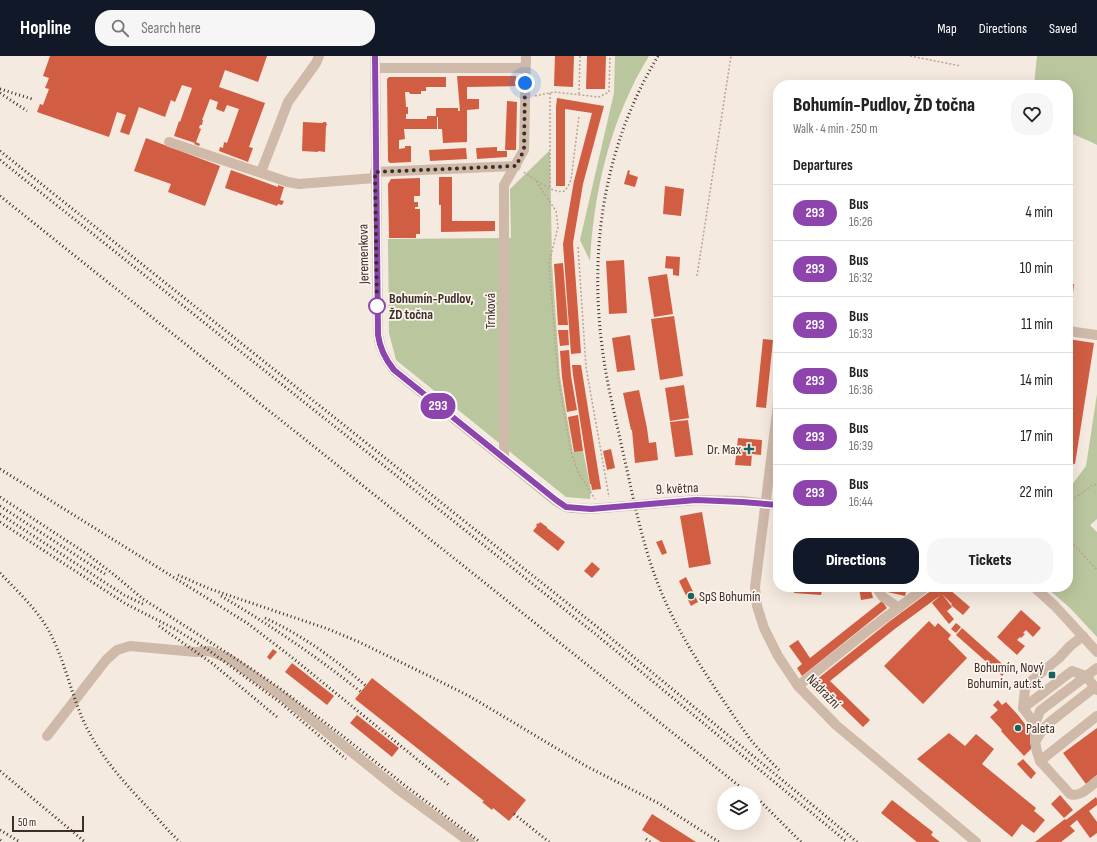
<!DOCTYPE html>
<meta charset="utf-8">
<style>
body{margin:0;font-family:"Sofia Sans Condensed",sans-serif;background:#f6f6f6;color:#222;height:100vh;display:flex;flex-direction:column;font-size:15px;white-space:nowrap}
*{box-sizing:border-box;margin:0}
p{font-size:13px;color:#767676}
.icon{flex:none;width:22px;height:22px;fill:none;stroke:currentColor;stroke-width:2;stroke-linecap:round;stroke-linejoin:round}
.map{position:relative;flex:1;overflow:hidden}
.panel{position:absolute;left:773px;top:24px;width:300px;height:512px;display:flex;flex-direction:column;background:#fff;border-radius:16px;box-shadow:0 4px 16px #0002}
.panel>*{flex:none}
.badge{padding:0 8px;border-radius:13px;font-size:14px;line-height:26px}
.tools{position:absolute;left:717px;top:730px;display:grid;gap:8px}
.tools a{display:grid;place-items:center;width:44px;height:44px;border-radius:50%;background:#fff;box-shadow:0 4px 16px #0002;font-size:20px}
.scale{position:absolute;left:12px;bottom:10px;width:72px;box-sizing:border-box;padding-left:4px;border:2px solid #3c2f2a;border-top:0;font-size:11px;line-height:14px;white-space:nowrap;color:#3c2f2a;-webkit-text-stroke:3px #fcf4ed;paint-order:stroke}
.you{position:absolute;width:20px;height:20px;margin:-10px;border:3px solid #fff;border-radius:50%;background:#1a73e8;box-shadow:0 0 0 6px #1a73e833}
.map>.badge{position:absolute;translate:-50% -50%;box-shadow:0 0 0 2px #fff}
h2{padding:0 20px;font-size:15px;line-height:36px}
.round{display:grid;place-items:center;flex:none;width:42px;height:42px;border-radius:16px;background:#f6f6f6}
.overview{display:flex;align-items:center;justify-content:space-between;height:68px;padding:0 20px}
h1{font-size:19px;font-weight:800;line-height:30px}
.button{display:flex;gap:8px;margin-top:auto;padding:8px 20px}
.button a{flex:1;height:46px;border-radius:16px;background:#111827;color:#fff;font-size:16px;font-weight:800;line-height:46px;text-align:center}
.button a+a{background:#f6f6f6;color:#222}
ul{padding:0;list-style:none}
li{display:flex;align-items:center;gap:12px;height:56px;padding:0 20px;border-top:1px solid #e0e0e0}
li div{flex:1}
li b{display:block;font-size:15px}
li em{font-style:normal}
li .badge{min-width:44px;font-weight:700;text-align:center}
header{display:flex;align-items:center;gap:24px;box-sizing:border-box;height:56px;padding:0 20px;background:#111827;color:#fff}
header strong{font-size:19px}
nav{display:flex;gap:22px;margin-inline-start:auto;font-size:14px}
.search{width:280px;height:36px;background:#f6f6f6;display:flex;align-items:center;gap:10px;box-sizing:border-box;padding:0 14px;border-radius:16px;color:#767676;font-size:15px}
.map>svg:first-child{display:block}
</style>
<header>
<strong>Hopline</strong>
<div class="search"><svg class="icon" aria-label="search" viewBox="0 0 24 24"><circle cx="10" cy="10" r="6"/><path d="M15 15l6 6"/></svg>Search here</div>
<nav><a>Map</a><a>Directions</a><a>Saved</a></nav>
</header>
<div class="map">
<svg width="1097" height="786" viewBox="0 0 1097 786">
<rect width="100%" height="100%" fill="#f5eadf"/>
<g fill="#bac69d">
<path d="M 615,0 L 649,0 C 611,62 594,133 590,205 L 580,184 L 614,37 Z"/>
<polygon points="1037,0 1097,0 1097,89 1089,85 1068,76 1068,29 1034,29"/>
<polygon points="550,94 552,208 560,321 573,396 583,395 591,434 590,443 566,441 396,304 389,277 388,183 511,182 510,133"/>
<polygon points="1097,338 1097,463 1090,469 1097,476 1097,581 1070,552 1046,531 1068,531 1068,434 1086,410"/>
</g>
<g fill="#d15e42">
<polygon points="50,0 267,0 258,26 225,14 219,31 265,47 249,91 253,92 248,106 219,95 220,91 223,92 224,86 227,87 239,53 227,49 224,56 216,53 218,46 210,43 202,64 203,64 202,69 200,69 199,72 201,73 196,86 200,88 199,90 194,88 195,87 174,80 179,65 180,66 192,32 182,29 175,46 171,44 165,61 139,51 129,79 120,76 126,59 117,56 109,81 37,56 40,48 43,49 49,33 45,32 49,22 43,20"/>
<polygon points="555,0 574,0 573,31 554,30"/>
<polygon points="587,0 606,0 605,33 586,33"/>
<polygon points="457,20 516,20 517,30 467,31 467,43 479,43 479,53 467,54 467,86 443,87 442,73 438,73 438,61 437,61 437,73 404,73 405,83 399,84 399,93 405,92 405,90 411,90 411,106 390,107 388,105 387,23 389,21 446,21 446,31 426,31 426,35 421,35 421,38 410,38 409,36 405,36 406,51 408,51 408,58 406,58 406,63 427,63 427,60 436,60 436,52 458,52 458,55 460,55"/>
<polygon points="557,42 604,50 583,128 573,187 581,297 571,298 563,188 574,125 592,57 565,53 565,130 556,130 556,51"/>
<polygon points="507,45 517,46 516,94 505,94"/>
<polygon points="303,66 322,67 324,66 326,66 327,69 326,70 325,96 318,95 318,96 302,95"/>
<polygon points="146,82 220,110 205,150 168,136 171,128 134,115"/>
<polygon points="497,91 497,95 507,95 507,101 477,103 476,92"/>
<polygon points="466,92 467,103 430,105 429,94"/>
<polygon points="231,114 278,131 278,129 284,131 280,144 284,145 282,149 278,148 277,150 225,132"/>
<polygon points="628,114 630,115 629,118 638,121 635,131 624,128"/>
<polygon points="439,121 452,121 452,165 495,165 495,175 441,176 441,149 439,149"/>
<polygon points="420,122 420,140 414,140 414,146 418,146 418,151 415,151 415,153 420,153 420,178 416,178 416,182 389,182 388,128 391,123"/>
<polygon points="665,130 684,133 681,160 663,158"/>
<polygon points="666,200 680,201 679,220 673,219 673,213 665,212"/>
<polygon points="624,204 627,257 609,258 606,205"/>
<polygon points="563,207 568,269 558,269 554,208"/>
<polygon points="667,218 673,258 654,261 648,221"/>
<polygon points="1068,227 1074,228 1070,263 1068,263"/>
<polygon points="674,260 683,320 660,324 651,263"/>
<polygon points="558,274 568,274 569,289 560,290"/>
<polygon points="630,279 635,314 617,316 612,282"/>
<polygon points="763,283 773,284 766,352 756,351"/>
<polygon points="1068,283 1094,287 1075,408 1068,407"/>
<polygon points="569,294 571,320 577,354 567,356 562,321 560,295"/>
<polygon points="572,309 581,309 601,433 592,434 591,428 590,428 573,319"/>
<polygon points="684,329 689,362 670,365 665,332"/>
<polygon points="639,334 647,372 649,387 656,386 658,404 635,407 632,374 631,374 623,337"/>
<polygon points="578,359 583,395 574,396 568,361"/>
<polygon points="688,364 693,399 675,401 670,366"/>
<polygon points="738,382 762,384 761,399 752,398 751,410 735,409"/>
<polygon points="611,393 615,412 607,414 603,395"/>
<polygon points="702,456 711,508 689,512 680,460"/>
<polygon points="540,466 547,471 547,472 565,486 558,495 533,475 537,470 536,469 538,467 539,468"/>
<polygon points="662,484 667,497 662,499 656,486"/>
<polygon points="592,506 600,513 592,522 584,515"/>
<polygon points="686,521 698,546 691,550 679,525"/>
<polygon points="787,531 831,531 830,536 822,535 821,539 794,537 795,533 787,532"/>
<polygon points="864,531 870,531 873,542 861,544 859,532"/>
<polygon points="884,531 907,531 905,540 883,535"/>
<polygon points="936,531 953,531 949,533 970,551 963,559 951,549 952,548 942,538 952,551 947,555 954,563 949,568 932,547 941,539 896,572 830,625 870,664 863,671 822,631 816,637 810,629 890,565"/>
<polygon points="882,545 887,552 802,620 797,612 802,608 789,590 798,584 810,602"/>
<polygon points="1021,554 1041,572 1033,581 1026,574 1023,577 1025,578 1021,582 1020,581 1017,584 1025,590 1017,599 997,581"/>
<polygon points="929,565 935,571 938,567 951,579 948,583 967,602 923,648 884,610"/>
<polygon points="956,567 961,571 956,577 951,573"/>
<polygon points="962,572 1008,613 1002,620 992,611 993,610 991,609 990,609 956,579"/>
<polygon points="273,593 277,596 270,604 267,601"/>
<polygon points="292,607 334,640 327,649 285,616"/>
<polygon points="372,622 526,744 509,765 493,752 492,754 482,746 484,745 355,643"/>
<polygon points="998,644 1002,649 1006,646 1018,659 1031,676 1031,693 1024,700 1001,675 1002,674 990,661 998,654 993,649"/>
<polygon points="357,659 399,692 392,701 350,667"/>
<polygon points="1097,672 1097,719 1086,728 1063,697"/>
<polygon points="949,677 965,690 976,678 994,693 982,708 1036,752 1034,755 1045,764 1034,777 1022,768 1012,781 917,703"/>
<polygon points="1023,703 1036,717 1031,723 1017,708"/>
<polygon points="1060,739 1073,754 1064,762 1051,748"/>
<polygon points="1096,741 1097,743 1097,749 1089,755 1097,766 1097,777 1090,782 1077,764 1070,770 1075,775 1061,786 1035,786 1065,763 1066,764"/>
<polygon points="892,744 933,776 931,779 940,786 917,786 881,757"/>
<polygon points="652,758 696,786 661,786 642,774"/>
</g>
<g fill="none" stroke-linecap="round" stroke-linejoin="round">
<g stroke="#bba393" stroke-width="1.5" stroke-dasharray="2 2" stroke-linecap="butt">
<polyline points="910,0 961,10"/>
<polyline points="550,37 550,132"/>
<polyline points="579,38 580,0"/>
<polyline points="535,40 554,36 599,41 609,36 610,0"/>
<path d="M 524,116 C 531,121 555,139 564,135 C 567,133 569,128 571,124 L 579,60"/>
<polyline points="536,125 556,155 558,171 549,207 558,320 571,396 578,416 595,443"/>
<polyline points="578,191 586,311 609,441"/>
<polyline points="697,220 731,0"/>
<polyline points="1068,447 1091,430 1097,428"/>
<polyline points="1068,482 1097,514"/>
</g>
<g stroke="#cfb9a9" stroke-width="10">
<path d="M 375,0 L 378,279 C 380,293 385,303 394,314 L 556,445 L 566,451 L 572,452 L 591,453 L 696,444 L 742,445 L 778,449"/>
<polyline points="375,12 525,12"/>
<polyline points="169,86 288,126 299,128 375,122"/>
<polyline points="261,116 288,46 316,7 319,0"/>
<polyline points="375,116 516,110"/>
<polyline points="1068,275 1097,279"/>
<polyline points="778,348 755,531 757,550 764,572 778,600 798,630 836,669 976,786"/>
<polyline points="504,403 504,129 524,94 526,0"/>
<polyline points="876,531 883,541 899,552"/>
<polyline points="1034,531 1055,550 1097,596"/>
<path d="M 1097,612 L 1045,651 L 1040,655 L 1035,668 L 1035,686 L 1037,696 L 1040,705 L 1070,738 C 1080,742 1089,731 1097,725"/>
<polyline points="798,630 866,576 926,531"/>
<polyline points="1023,652 1072,615 1086,620 1097,634"/>
<polyline points="1035,668 1023,652 1025,633 1030,626 1059,602 1070,590 1083,580"/>
<polyline points="47,680 106,604 117,594 130,590 196,596 209,595 228,602 283,641 399,734 470,786"/>
<polyline points="1035,686 1043,673 1050,666 1095,631"/>
<polyline points="1040,705 1097,660"/>
</g>
<g stroke="#3c2f2a" stroke-width="3" stroke-dasharray="1 3" stroke-linecap="butt">
<path d="M 658,0 C 605,88 589,189 602,290 C 606,325 615,359 622,392 C 632,435 640,479 655,520 C 669,559 690,594 713,629 C 725,647 737,665 750,683 C 759,694 769,704 779,714"/>
<polyline points="0,33 32,43"/>
<polyline points="0,37 27,55"/>
<polyline points="0,95 601,574 857,786"/>
<polyline points="0,104 598,580 847,786"/>
<polyline points="0,140 748,737"/>
<polyline points="0,413 247,567 289,599 450,730"/>
<polyline points="0,441 87,498 112,517 143,543 241,606 278,631 344,681 407,731 480,786"/>
<polyline points="0,450 105,518"/>
<polyline points="0,458 124,539 145,549"/>
<polyline points="0,466 126,548 175,573 207,593 281,647 346,703"/>
<path d="M 0,517 C 18,536 38,554 50,577 C 67,609 72,645 89,676 C 105,706 128,731 151,755 C 160,765 170,777 180,786"/>
<polyline points="178,519 210,533 328,573 359,586 427,619 469,640 511,665 586,710 660,748 719,786"/>
<path d="M 221,540 C 270,569 316,600 361,636"/>
<path d="M 265,562 C 302,579 335,603 366,630"/>
<polyline points="159,570 213,608 277,661"/>
<polyline points="0,715 85,786"/>
<polyline points="754,741 761,746 801,786"/>
<polyline points="514,758 549,786"/>
<polyline points="0,774 20,786"/>
<polyline points="646,783 650,786"/>
<polyline points="0,784 2,786"/>
</g>
</g>
<g fill="none" stroke-linecap="round" stroke-linejoin="round">
<g stroke="#fff" stroke-width="9">
<path id="line" d="M 375,0 L 378,279 C 380,293 385,303 394,314 L 556,444 L 566,451 L 578,452 L 591,453 L 696,444 L 742,446 L 778,449"/>
</g>
<use href="#line" stroke="#8e44ad" stroke-width="6"/>
<polyline stroke="#3c2f2a" stroke-width="4" stroke-dasharray="0 7.2" points="377,250 375,116 516,110 524,94 525,27"/>
</g>
<circle fill="#fff" stroke="#8e44ad" stroke-width="2" cx="377" cy="250" r="8"/>
<g fill="#1a6162" stroke="#fcf4ed" stroke-width="1.5">
<path d="M747 387h4v4h4v4h-4v4h-4v-4h-4v-4h4z"/>
<circle cx="691" cy="540" r="4"/>
<rect x="1048" y="615" width="8" height="8" rx="2"/>
<circle cx="1018" cy="672" r="4"/>
</g>
<g text-anchor="middle" stroke-width="3.5" stroke-linejoin="round" paint-order="stroke">
<g font-size="14" fill="#3c2f2a" stroke="#fcf4ed">
<text transform="translate(363 198) rotate(-91)" y="5">Jeremenkova</text>
<text transform="translate(490 255) rotate(-90)" y="5">Trnková</text>
<text transform="translate(677 432) rotate(-3)" y="5">9. května</text>
<text transform="translate(824 635) rotate(46)" y="5">Nádražní</text>
</g>
<g font-size="14" font-weight="bold" fill="#3c2f2a" stroke="#fcf4ed" text-anchor="start">
<text x="389" y="247">Bohumín-Pudlov,<tspan x="389" dy="16">ŽD točna</tspan></text>
</g>
<g font-size="14" fill="#3c2f2a" stroke="#fcf4ed" text-anchor="end">
<text x="741" y="398">Dr. Max</text>
<text x="699" y="545" text-anchor="start">SpS Bohumín</text>
<text x="1044" y="616">Bohumín, Nový<tspan x="1044" dy="16">Bohumín, aut.st.</tspan></text>
<text x="1026" y="677" text-anchor="start">Paleta</text>
</g>
</g>
</svg>
<div class="tools">
<a><svg class="icon" aria-label="layers" viewBox="0 0 24 24"><path d="M12 4l9 5-9 5-9-5zM3 14l9 5 9-5"/></svg></a>
</div>
<div class="scale">50 m</div>
<div class="you" style="left:525px;top:27px"></div>
<b class="badge" style="left:438px;top:350px;background:#8e44ad;color:#fff">293</b>
<section class="panel">
<div class="overview"><div><h1>Bohumín-Pudlov, ŽD točna</h1><p>Walk · 4 min · 250 m</p></div><a class="round"><svg class="icon" aria-label="heart" viewBox="0 0 24 24"><path d="M12 20l-8-8c-3-5 5-10 8-4 3-6 11-1 8 4z"/></svg></a></div>
<h2>Departures</h2>
<ul>
<li><span class="badge" style="background:#8e44ad;color:#fff">293</span><div><b>Bus</b><p>16:26</p></div><em>4 min</em></li>
<li><span class="badge" style="background:#8e44ad;color:#fff">293</span><div><b>Bus</b><p>16:32</p></div><em>10 min</em></li>
<li><span class="badge" style="background:#8e44ad;color:#fff">293</span><div><b>Bus</b><p>16:33</p></div><em>11 min</em></li>
<li><span class="badge" style="background:#8e44ad;color:#fff">293</span><div><b>Bus</b><p>16:36</p></div><em>14 min</em></li>
<li><span class="badge" style="background:#8e44ad;color:#fff">293</span><div><b>Bus</b><p>16:39</p></div><em>17 min</em></li>
<li><span class="badge" style="background:#8e44ad;color:#fff">293</span><div><b>Bus</b><p>16:44</p></div><em>22 min</em></li>
</ul>
<div class="button"><a>Directions</a><a>Tickets</a></div>
</section>
</div>
